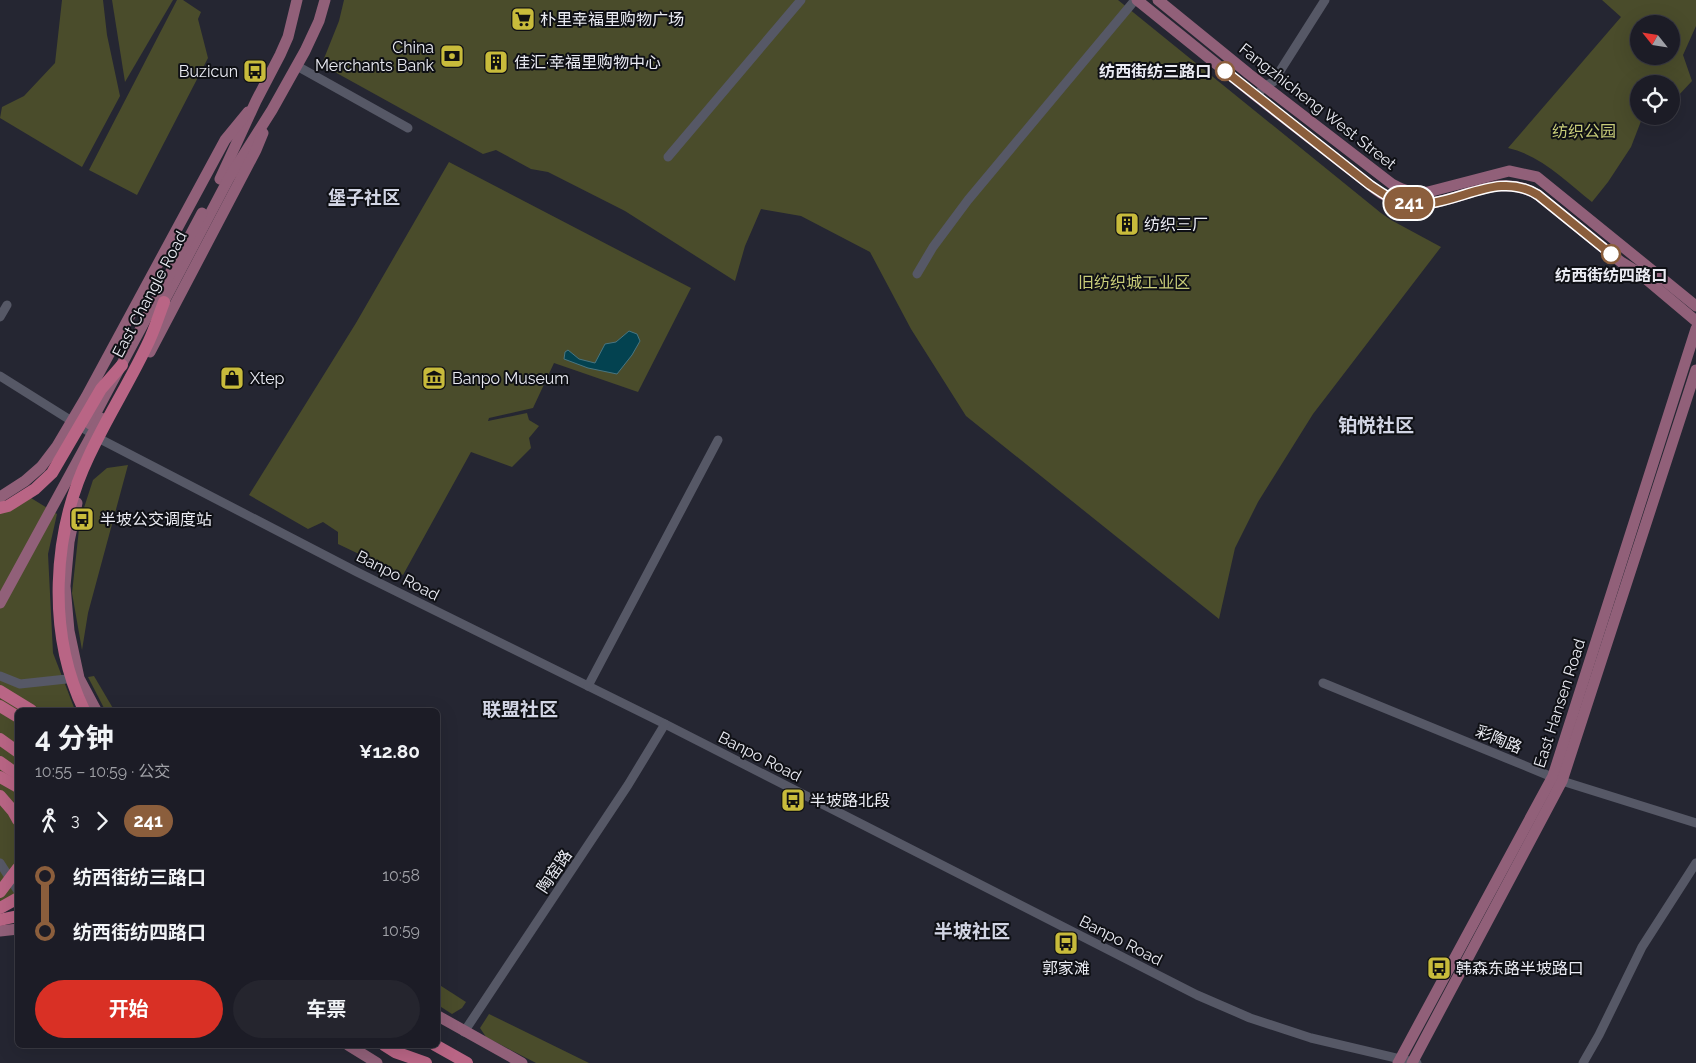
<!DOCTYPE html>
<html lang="zh">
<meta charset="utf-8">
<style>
body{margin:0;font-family:Raleway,"Noto Sans SC",sans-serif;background:#25252e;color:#f1f3f6;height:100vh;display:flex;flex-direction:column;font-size:19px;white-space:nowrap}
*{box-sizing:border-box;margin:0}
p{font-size:16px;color:#a0a1a7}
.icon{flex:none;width:28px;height:28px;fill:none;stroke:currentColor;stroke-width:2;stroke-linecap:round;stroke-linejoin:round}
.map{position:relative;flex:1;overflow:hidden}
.side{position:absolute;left:15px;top:708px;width:425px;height:340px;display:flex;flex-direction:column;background:#1c1c26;border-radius:8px;box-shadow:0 5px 20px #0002,0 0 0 1px #3a3a43}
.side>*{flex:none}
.badge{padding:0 10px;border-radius:16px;font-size:18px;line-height:32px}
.needle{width:32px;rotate:300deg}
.buttons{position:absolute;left:1630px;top:15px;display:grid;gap:10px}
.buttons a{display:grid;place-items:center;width:50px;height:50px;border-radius:50%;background:#1c1c26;box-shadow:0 5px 20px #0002,0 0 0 1px #3a3a43;font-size:25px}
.map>.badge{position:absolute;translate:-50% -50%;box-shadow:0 0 0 2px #fff}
.legs{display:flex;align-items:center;gap:8px;height:55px;padding:0 20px;font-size:16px}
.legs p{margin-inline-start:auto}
.head{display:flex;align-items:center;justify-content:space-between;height:85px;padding:0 20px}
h1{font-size:28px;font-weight:700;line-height:38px}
.primary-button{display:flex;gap:10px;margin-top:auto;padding:10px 20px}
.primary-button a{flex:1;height:58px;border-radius:30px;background:#d93025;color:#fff;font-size:20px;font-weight:700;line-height:58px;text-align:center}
.primary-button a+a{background:#25252e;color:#f1f3f6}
ul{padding:0 20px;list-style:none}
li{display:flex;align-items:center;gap:18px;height:55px;font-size:19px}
li i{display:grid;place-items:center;width:8px;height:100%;margin:0 6px;background:currentColor}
li i::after{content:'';width:12px;height:12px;margin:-6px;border:4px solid;border-radius:50%;background:#1c1c26}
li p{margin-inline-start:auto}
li:first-child i{background:linear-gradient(#0000 50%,currentColor 0)}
li:last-child i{background:linear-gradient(currentColor 50%,#0000 0)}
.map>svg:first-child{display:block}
</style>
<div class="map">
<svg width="1696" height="1063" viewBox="0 0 1696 1063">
<rect width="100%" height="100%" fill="#252632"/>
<g fill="#4a4c2b" fill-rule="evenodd">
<polygon points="62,0 103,0 107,35 120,96 82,167 0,118 2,107 24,96 55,63"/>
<polygon points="112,0 173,0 125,82"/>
<polygon points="177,0 183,0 201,12 198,19 208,58 137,195 89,170"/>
<polygon points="344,0 1118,0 1381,213 1391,220 1441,247 1313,414 1258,502 1235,548 1219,619 966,416 911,329 870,252 801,216 761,209 745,246 735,281 625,211 548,172 531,169 496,150 483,154 324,66 323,61 339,21"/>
<path d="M 1602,0 L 1696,0 L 1696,26 L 1683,55 L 1692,81 L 1677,97 L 1671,99 L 1671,84 L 1639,84 L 1639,116 L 1643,116 L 1631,147 L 1608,182 L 1592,202 C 1567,182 1540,155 1508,148 L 1621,17 ZM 1639,24 L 1671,24 L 1671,56 L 1639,56 Z"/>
<polygon points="449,162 691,288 638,392 554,363 533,408 489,418 488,421 527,413 529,420 539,426 529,438 531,448 512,467 471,452 403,575 338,544 338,532 323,522 308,529 249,495 356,323"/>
<polygon points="128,465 88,613 82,650 72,593 80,520 93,480 107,468"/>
<polygon points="31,498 57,514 48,554 53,653 75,710 18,710 17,904 0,909 0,511"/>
<polygon points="94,676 114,710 105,710 88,677"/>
<polygon points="438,984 466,1002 462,1008 452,1014 438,1005"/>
<polygon points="489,1014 589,1063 536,1063 486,1037 480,1028"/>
</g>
<polygon fill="#034250" stroke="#487581" points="629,331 637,334 640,341 632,355 617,374 588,368 564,359 565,352 568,350 579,359 595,363 605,344 616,342"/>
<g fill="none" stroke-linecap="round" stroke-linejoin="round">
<g stroke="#565866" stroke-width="9">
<polyline points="297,66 408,128"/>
<polyline points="1256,96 1265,86 1273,82 1325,0"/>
<polyline points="668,157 801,0"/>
<polyline points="917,274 933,247 968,200 1135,0"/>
<polyline points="0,317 7,305"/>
<polyline points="0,376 102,440 357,572 665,724 1197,995 1250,1018 1311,1038 1417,1063"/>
<polyline points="0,676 20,684 76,678"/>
<polyline points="1323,683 1562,781 1696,823"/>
<polyline points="588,686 718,440"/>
<polyline points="0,863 18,891"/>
<polyline points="464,1032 628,785 665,724"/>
<polyline points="1583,1063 1599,1035 1642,947 1696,863"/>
</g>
<g stroke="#916079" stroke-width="11">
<path d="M 1137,0 L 1256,96 L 1370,185 C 1376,190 1383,195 1390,198 C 1443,222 1489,164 1538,195 L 1621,262 L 1639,273 L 1696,321"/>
<path d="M 1158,0 L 1249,74 L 1392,184 C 1405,191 1412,193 1428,192 L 1509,171 L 1537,177 L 1696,306"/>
<polyline points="220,179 256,101 280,55 288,37 297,0"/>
<polyline points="160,309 229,178 272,110 305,51 319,21 325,0"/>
<polyline points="150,352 256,150 263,133"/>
<polyline points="90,424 202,213"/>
<polyline points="0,497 25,481 41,467 57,446 86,397 225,140 248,112"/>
<polyline points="77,503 69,542 65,586 69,631 79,678 96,710"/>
<polyline points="0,603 101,418"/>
<polyline points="0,931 18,929"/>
<polyline points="438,1016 522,1063"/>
<polyline points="348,1045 377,1063"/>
<polyline points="1398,1063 1553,776 1696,329"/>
<polyline points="1412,1063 1562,781 1696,370"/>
</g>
<g stroke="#b96585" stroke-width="12">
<polyline points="0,508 8,506 35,489 52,473 101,389 122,365"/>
<polyline points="0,691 31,710"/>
<polyline points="0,706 18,717"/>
<path d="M 84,710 C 47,633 52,533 89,456 C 107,417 131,380 149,341 C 155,328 159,315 164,302"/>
<polyline points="0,739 18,752"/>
<polyline points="0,762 18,775"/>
<polyline points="0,777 18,787"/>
<polyline points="0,796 13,811 18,820"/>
<polyline points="0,892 18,868"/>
<polyline points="0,908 18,898"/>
<polyline points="0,920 18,916"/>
<polyline points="384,1045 395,1052 426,1063"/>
<polyline points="435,1045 467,1063"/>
</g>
</g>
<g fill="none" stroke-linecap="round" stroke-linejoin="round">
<g stroke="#fff" stroke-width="11">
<path id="line-1" d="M 1225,71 L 1370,185 C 1379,191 1387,197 1397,201 C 1447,217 1492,166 1538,195 L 1611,254"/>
</g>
<use href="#line-1" stroke="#8b5e3c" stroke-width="8"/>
</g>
<defs>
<g id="supermarket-square" transform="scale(1.25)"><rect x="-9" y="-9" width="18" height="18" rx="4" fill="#c8bb3b" stroke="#0f1015"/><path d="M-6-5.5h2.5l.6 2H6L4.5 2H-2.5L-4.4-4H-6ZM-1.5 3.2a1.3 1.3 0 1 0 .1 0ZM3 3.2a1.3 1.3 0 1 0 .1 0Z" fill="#111"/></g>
<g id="bank-square" transform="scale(1.25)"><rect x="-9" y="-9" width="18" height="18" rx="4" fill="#c8bb3b" stroke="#0f1015"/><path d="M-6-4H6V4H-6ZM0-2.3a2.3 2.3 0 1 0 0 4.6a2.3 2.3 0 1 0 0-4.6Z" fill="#111"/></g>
<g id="building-square" transform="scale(1.25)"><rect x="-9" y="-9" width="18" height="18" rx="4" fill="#c8bb3b" stroke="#0f1015"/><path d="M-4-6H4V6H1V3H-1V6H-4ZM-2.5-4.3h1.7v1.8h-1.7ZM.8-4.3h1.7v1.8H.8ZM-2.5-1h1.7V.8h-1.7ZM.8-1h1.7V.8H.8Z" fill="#111"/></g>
<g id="bus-square" transform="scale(1.25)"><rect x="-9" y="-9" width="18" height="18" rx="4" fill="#c8bb3b" stroke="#0f1015"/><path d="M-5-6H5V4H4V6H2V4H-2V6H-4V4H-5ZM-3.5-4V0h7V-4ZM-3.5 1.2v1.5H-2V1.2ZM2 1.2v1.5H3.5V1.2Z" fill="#111"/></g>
<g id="shop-square" transform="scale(1.25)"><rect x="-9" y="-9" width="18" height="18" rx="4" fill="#c8bb3b" stroke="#0f1015"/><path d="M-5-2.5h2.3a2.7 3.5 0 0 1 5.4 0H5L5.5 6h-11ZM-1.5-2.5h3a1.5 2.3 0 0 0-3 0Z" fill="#111"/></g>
<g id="museum-square" transform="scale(1.25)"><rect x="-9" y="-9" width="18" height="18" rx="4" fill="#c8bb3b" stroke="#0f1015"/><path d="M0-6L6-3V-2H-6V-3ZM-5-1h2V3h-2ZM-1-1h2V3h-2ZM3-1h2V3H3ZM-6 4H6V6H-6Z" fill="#111"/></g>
</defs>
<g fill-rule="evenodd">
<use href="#supermarket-square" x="523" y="19"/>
<use href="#bank-square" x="452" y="56"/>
<use href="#building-square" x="496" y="62"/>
<use href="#bus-square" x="255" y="71"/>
<use href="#building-square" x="1127" y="224"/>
<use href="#shop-square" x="232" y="378"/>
<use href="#museum-square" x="434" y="378"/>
<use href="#bus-square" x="82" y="519"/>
<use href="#bus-square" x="793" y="800"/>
<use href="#bus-square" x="1066" y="943"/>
<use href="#bus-square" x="1439" y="968"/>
</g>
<g fill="#fff" stroke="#8b5e3c" stroke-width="2.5">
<circle cx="1225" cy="71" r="9"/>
<circle cx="1611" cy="254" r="9"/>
</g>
<g text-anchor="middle" stroke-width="4" stroke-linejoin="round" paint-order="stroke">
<g font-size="16" fill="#eaebf3" stroke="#0f1015" text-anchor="start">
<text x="540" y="25">朴里幸福里购物广场</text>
<text x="434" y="53" text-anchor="end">China<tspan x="434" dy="18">Merchants Bank</tspan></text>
<text x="514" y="68">佳汇·幸福里购物中心</text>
<text x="238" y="77" text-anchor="end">Buzicun</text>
<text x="1144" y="230">纺织三厂</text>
<text x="250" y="384">Xtep</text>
<text x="452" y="384">Banpo Museum</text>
<text x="100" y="525">半坡公交调度站</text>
<text x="810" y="806">半坡路北段</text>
<text x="1066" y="974" text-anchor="middle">郭家滩</text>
<text x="1456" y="974">韩森东路半坡路口</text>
</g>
<g font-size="16" font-weight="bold" fill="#eaebf3" stroke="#0f1015" text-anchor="end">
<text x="1211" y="77">纺西街纺三路口</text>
<text x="1611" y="281" text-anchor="middle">纺西街纺四路口</text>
</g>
<g font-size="16" fill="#eaebf3" stroke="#0f1015">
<text transform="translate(1318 106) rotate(38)" y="6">Fangzhicheng West Street</text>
<text transform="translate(149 294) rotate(-62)" y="6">East Changle Road</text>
<text transform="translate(398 575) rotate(27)" y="6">Banpo Road</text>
<text transform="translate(1559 703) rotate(-72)" y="6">East Hansen Road</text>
<text transform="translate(1499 739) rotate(22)" y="6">彩陶路</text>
<text transform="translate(760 756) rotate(27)" y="6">Banpo Road</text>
<text transform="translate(554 871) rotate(-56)" y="6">陶窑路</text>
<text transform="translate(1121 940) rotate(27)" y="6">Banpo Road</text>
</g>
<g font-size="16" fill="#c8cc79" stroke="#0f1015">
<text x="1584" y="137">纺织公园</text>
<text x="1134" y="288">旧纺织城工业区</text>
</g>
<g font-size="18" font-weight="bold" fill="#d2d5e4" stroke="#0f1015">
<text x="364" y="204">堡子社区</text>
</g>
<g font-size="19" font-weight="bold" fill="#d2d5e4" stroke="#0f1015">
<text x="1376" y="432">铂悦社区</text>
<text x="520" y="716">联盟社区</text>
<text x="972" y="938">半坡社区</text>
</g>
</g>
</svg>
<div class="buttons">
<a><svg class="needle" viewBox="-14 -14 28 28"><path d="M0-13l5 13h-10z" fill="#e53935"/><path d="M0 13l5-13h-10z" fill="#a0a1a7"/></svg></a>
<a><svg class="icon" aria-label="locate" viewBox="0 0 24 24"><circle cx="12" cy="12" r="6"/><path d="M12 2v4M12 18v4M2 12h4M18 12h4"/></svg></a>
</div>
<b class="badge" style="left:1409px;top:203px;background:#8b5e3c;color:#fff">241</b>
<section class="side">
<div class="head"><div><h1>4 分钟</h1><p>10:55 – 10:59 · 公交</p></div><b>¥12.80</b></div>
<div class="legs"><svg class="icon" aria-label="walk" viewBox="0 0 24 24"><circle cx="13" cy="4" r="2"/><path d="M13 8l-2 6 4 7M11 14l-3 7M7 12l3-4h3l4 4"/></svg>3<svg class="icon" aria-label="forward" viewBox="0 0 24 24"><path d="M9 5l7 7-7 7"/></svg><b class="badge" style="background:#8b5e3c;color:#fff">241</b></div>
<ul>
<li><i style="color:#8b5e3c"></i><b>纺西街纺三路口</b><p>10:58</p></li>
<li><i style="color:#8b5e3c"></i><b>纺西街纺四路口</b><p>10:59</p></li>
</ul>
<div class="primary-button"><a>开始</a><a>车票</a></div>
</section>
</div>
